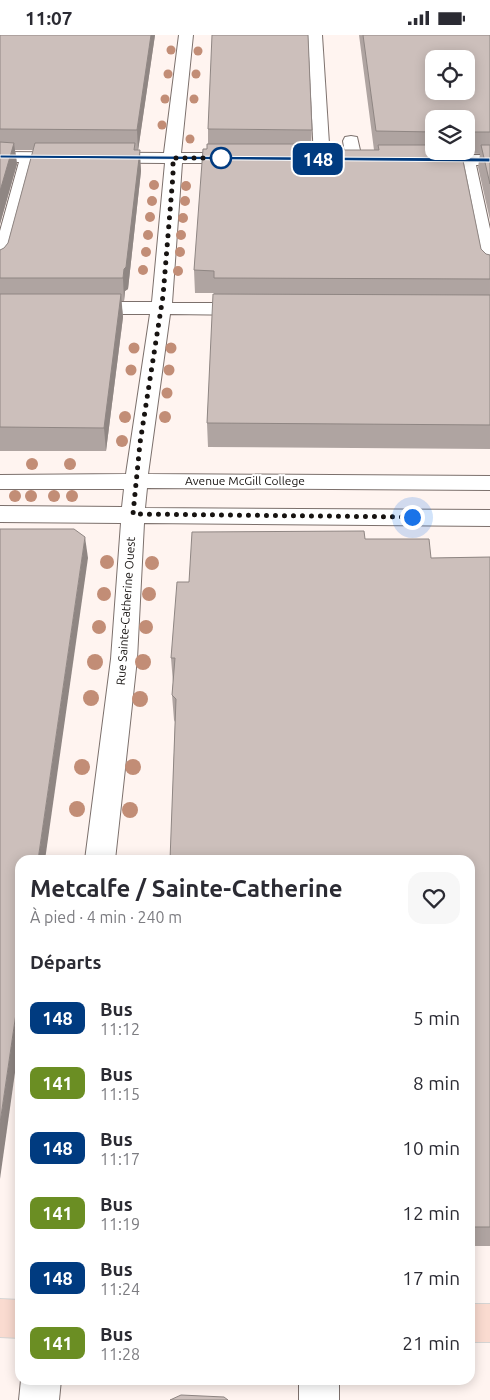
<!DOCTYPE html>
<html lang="fr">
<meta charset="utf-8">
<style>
body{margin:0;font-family:Ubuntu,sans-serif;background:#f7f7f7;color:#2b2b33;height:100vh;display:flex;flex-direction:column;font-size:19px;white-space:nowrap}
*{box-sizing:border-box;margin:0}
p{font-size:16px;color:#7c7c81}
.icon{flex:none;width:28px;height:28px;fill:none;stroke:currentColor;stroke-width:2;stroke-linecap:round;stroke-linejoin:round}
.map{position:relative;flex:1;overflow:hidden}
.side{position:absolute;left:15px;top:820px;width:460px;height:530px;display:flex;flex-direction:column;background:#fff;border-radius:15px;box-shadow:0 2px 12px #0003}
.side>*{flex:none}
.badge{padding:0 10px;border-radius:8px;font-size:18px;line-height:32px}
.controls{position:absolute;left:425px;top:15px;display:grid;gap:10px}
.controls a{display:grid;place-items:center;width:50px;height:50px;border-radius:10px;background:#fff;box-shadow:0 2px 12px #0003;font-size:25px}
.you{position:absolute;width:25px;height:25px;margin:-12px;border:4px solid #fff;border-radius:50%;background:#1a73e8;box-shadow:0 0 0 8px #1a73e833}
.map>.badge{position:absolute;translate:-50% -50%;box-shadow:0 0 0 2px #fff}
h2{padding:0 15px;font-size:19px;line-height:45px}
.round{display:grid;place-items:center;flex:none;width:52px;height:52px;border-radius:15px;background:#f7f7f7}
.head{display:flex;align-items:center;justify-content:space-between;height:85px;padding:0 15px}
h1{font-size:24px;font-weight:700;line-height:38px}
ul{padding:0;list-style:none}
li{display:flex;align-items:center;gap:15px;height:65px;padding:0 15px}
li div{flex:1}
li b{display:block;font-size:19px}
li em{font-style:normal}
li .badge{min-width:55px;font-weight:700;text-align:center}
.status{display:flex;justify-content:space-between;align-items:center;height:35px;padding:0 25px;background:#fff;direction:ltr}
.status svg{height:14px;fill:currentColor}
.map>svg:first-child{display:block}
</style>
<div class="status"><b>11:07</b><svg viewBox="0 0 49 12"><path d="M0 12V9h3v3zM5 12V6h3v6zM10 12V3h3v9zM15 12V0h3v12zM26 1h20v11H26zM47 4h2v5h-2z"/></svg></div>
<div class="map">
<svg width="490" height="1365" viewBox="0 0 490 1365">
<rect width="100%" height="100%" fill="#fff4f0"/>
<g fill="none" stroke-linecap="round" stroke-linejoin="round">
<g stroke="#7c706c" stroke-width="2">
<g id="minor">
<polygon points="179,0 193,0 181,118 239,118 245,119 247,123 245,127 239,128 182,128 172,268 249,268 256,270 259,274 256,278 249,280 170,279 148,439 490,441 490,455 147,453 145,473 490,475 490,491 144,488 137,624 115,825 85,825 111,624 121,488 0,487 0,471 122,472 124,454 0,454 0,440 126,439 150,279 84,279 77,277 74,273 77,269 84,267 152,267 165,128 36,127 9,230 7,234 0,236 0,196 19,127 0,127 0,117 164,118"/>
<polygon points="308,0 322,0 330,124 328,128 316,128 314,124"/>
<polygon points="351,101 357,102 362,124 360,128 348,128 346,124 343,106 345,102"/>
<polygon points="427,120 490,120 490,130 476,130 490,194 490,242 483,240 480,236 459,130 421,129 418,125 421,121"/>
<polygon points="21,1345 61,1345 59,1365 19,1365"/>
<rect x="299" y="1345" width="40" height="20"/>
</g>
</g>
<g stroke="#d5d5d4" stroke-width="2">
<g id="major">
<polygon points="0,1264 20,1265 20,1303 0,1302"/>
<rect x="470" y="1269" width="20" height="38"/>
</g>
</g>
<use href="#minor" fill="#fff" fill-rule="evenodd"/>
<use href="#major" fill="#fadbd0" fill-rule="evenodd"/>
</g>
<g fill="#c28d76">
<circle cx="171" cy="15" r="4.5"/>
<circle cx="198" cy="16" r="4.5"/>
<circle cx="168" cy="39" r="4.5"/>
<circle cx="196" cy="39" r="4.5"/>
<circle cx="165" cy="64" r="4.5"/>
<circle cx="194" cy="64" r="4.5"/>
<circle cx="162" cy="90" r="4.5"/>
<circle cx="190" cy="104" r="4.5"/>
<circle cx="154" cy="150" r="5"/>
<circle cx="186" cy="151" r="5"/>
<circle cx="152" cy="166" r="5"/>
<circle cx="185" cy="166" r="5"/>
<circle cx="150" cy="182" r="5"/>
<circle cx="183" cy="183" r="5"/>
<circle cx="148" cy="200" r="5"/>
<circle cx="181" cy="200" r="5"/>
<circle cx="146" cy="217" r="5"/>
<circle cx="180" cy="217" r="5"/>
<circle cx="143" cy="235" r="5"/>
<circle cx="178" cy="236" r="5"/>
<circle cx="134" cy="313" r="5.5"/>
<circle cx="171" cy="313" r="5.5"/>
<circle cx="131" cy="335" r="5.5"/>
<circle cx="169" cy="335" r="5.5"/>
<circle cx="167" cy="358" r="5.5"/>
<circle cx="125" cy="382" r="6"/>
<circle cx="165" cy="382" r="6"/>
<circle cx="122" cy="406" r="6"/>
<circle cx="32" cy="429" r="6"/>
<circle cx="70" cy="429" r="6"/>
<circle cx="15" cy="461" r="6"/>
<circle cx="31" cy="461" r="6"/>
<circle cx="54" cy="461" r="6"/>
<circle cx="72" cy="461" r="6"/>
<circle cx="107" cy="527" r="7"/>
<circle cx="152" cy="528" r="7"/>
<circle cx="104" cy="559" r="7"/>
<circle cx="149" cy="559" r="7"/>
<circle cx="99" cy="592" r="7"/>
<circle cx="146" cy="592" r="7"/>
<circle cx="95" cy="627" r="8"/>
<circle cx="143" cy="627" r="8"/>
<circle cx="91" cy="663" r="8"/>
<circle cx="140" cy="664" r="8"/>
<circle cx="82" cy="732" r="8"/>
<circle cx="133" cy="732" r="8"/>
<circle cx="77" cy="774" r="8"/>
<circle cx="130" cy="775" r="8"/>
</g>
<g fill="#afa4a1" fill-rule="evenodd">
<polygon points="0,0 155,0 138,115 141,136 128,254 125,256 124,266 121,266 123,282 106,416 0,416 0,215 4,213 8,208 33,115 15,115 17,129 0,189"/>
<path d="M 359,0 L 490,0 L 490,185 L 478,132 L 480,119 L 462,118 L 481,214 L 486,219 L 490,220 L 490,414 L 208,412 L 207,388 L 214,258 L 195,258 L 194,235 L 207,114 L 208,109 L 208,94 L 312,95 L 311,109 L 314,115 L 374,115 ZM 434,84 L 466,84 L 466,116 L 434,116 Z"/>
<polygon points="365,504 431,523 490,522 490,1211 470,1211 470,825 171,811 175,687 174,685 172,660 173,648 171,623 189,547"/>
</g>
<g fill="#8f8683">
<polygon points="151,0 155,0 138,116 137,95"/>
<polygon points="14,108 17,129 0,189 0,156"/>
<polygon points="140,115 141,136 128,254 125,256 124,266 123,243"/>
<polygon points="121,259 123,282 106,416 104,393"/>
<polygon points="85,502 88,523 45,825 38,825"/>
<polygon points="20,951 20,1002 0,1144 0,1088"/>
</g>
<g fill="#ccbfbb" stroke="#8f8683" fill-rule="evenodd">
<polygon points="0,0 151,0 137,95 0,94"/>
<polygon points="212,0 308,0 312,95 208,94"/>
<path d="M 363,0 L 490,0 L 490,97 L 466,97 L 466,84 L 434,84 L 434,97 L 376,96 ZM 434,24 L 466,24 L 466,56 L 434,56 Z"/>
<polygon points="0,107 14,108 0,156"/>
<polygon points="35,108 135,108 134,115 140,115 126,232 124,234 123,243 0,243 0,215 4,213 8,208"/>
<polygon points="207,109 314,109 314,115 379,115 378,110 434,110 434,116 461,116 481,214 486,219 490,220 490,244 214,243 214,236 194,235 203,114 207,114"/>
<polygon points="481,110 490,110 490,149"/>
<polygon points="0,259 121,259 104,393 0,392"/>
<polygon points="213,259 490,260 490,390 207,388"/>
<polygon points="0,494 74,494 85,502 38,825 20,825 20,951 0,1088"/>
<polygon points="364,496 365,504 429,504 431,523 490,522 490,1192 470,1192 470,825 170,825 176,664 172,660 175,623 171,623 177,547 189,547 192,497"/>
<polygon points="181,1360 224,1362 228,1365 170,1365"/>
</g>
<polygon fill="#003b80" stroke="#fff" points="0,120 490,123 490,127 0,123"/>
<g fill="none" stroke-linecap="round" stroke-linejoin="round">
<polyline stroke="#171311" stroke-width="5" stroke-dasharray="0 9" points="221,123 173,123 173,140 163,261 140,408 133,479 412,482"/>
</g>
<circle fill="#fff" stroke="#003b80" stroke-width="2.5" cx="221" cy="123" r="10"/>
<g text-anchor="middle" stroke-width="4" stroke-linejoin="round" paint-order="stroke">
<g font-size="12" fill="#171311" stroke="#fff">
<text x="245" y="450">Avenue McGill College</text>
<text transform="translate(126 576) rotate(-86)" y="4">Rue Sainte-Catherine Ouest</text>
</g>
</g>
</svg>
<div class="controls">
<a><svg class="icon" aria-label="locate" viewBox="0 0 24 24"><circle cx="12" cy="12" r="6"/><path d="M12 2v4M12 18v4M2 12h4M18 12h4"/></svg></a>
<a><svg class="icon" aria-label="layers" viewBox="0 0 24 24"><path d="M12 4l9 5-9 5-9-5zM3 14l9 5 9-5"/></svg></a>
</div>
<div class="you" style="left:412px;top:482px"></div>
<b class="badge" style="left:318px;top:124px;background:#003b80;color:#fff">148</b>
<section class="side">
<div class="head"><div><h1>Metcalfe / Sainte-Catherine</h1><p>À pied · 4 min · 240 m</p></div><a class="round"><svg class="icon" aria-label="heart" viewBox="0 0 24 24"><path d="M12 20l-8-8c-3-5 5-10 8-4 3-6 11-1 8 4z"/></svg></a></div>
<h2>Départs</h2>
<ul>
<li><span class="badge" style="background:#003b80;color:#fff">148</span><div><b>Bus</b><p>11:12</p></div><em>5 min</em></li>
<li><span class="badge" style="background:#6b8e23;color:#fff">141</span><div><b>Bus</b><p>11:15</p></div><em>8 min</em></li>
<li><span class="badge" style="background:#003b80;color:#fff">148</span><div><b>Bus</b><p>11:17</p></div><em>10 min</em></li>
<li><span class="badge" style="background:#6b8e23;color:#fff">141</span><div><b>Bus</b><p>11:19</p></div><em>12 min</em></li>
<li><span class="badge" style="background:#003b80;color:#fff">148</span><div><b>Bus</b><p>11:24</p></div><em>17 min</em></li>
<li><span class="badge" style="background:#6b8e23;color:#fff">141</span><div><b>Bus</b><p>11:28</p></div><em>21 min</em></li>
</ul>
</section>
</div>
